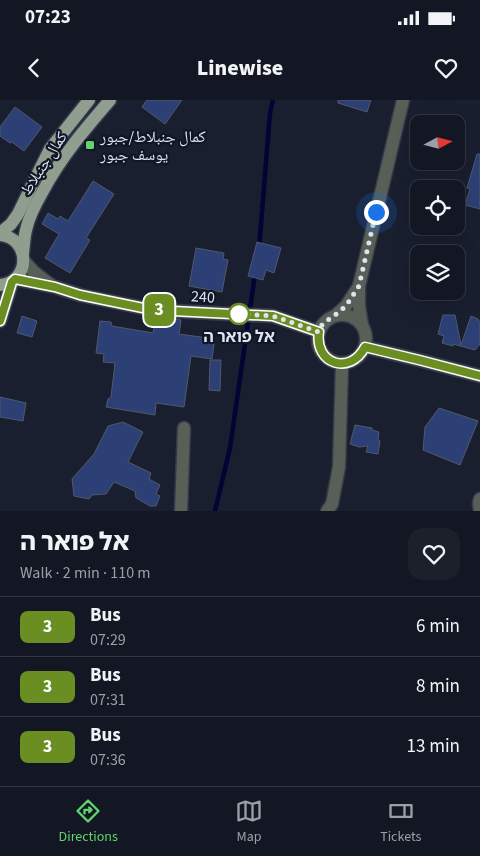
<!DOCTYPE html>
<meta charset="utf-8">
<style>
body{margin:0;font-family:"Source Sans 3","Noto Naskh Arabic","Noto Sans Hebrew",sans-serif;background:#1c202b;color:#f1f3f6;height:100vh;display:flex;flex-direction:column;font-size:19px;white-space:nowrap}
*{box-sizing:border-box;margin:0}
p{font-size:16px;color:#9d9fa6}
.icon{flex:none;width:28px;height:28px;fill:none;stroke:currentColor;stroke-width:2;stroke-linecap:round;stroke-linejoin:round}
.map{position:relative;height:411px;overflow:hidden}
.details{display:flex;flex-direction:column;background:#131723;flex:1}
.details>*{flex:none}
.badge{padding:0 10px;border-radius:8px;font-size:18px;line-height:32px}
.needle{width:32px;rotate:83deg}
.controls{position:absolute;left:410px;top:15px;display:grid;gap:10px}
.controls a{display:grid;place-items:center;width:55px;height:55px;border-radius:10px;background:#131723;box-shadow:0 5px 20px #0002,0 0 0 1px #323641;font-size:25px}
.you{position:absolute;width:25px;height:25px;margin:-12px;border:4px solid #fff;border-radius:50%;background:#1a73e8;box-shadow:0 0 0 8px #1a73e833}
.map>.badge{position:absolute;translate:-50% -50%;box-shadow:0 0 0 2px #fff}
.round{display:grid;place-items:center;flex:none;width:52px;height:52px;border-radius:15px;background:#1c202b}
.overview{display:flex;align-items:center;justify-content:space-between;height:85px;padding:0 20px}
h1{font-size:24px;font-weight:800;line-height:38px}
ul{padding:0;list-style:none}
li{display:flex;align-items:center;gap:15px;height:60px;padding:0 20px;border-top:1px solid #323641}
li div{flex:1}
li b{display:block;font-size:19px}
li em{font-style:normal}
li .badge{min-width:55px;font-weight:700;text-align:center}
.status{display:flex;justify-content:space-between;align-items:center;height:35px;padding:0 25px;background:#131723;direction:ltr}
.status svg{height:14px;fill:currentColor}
header{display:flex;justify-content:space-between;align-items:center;height:65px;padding:0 20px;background:#131723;font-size:22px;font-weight:800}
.dock{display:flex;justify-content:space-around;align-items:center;height:70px;border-top:1px solid #323641;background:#131723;font-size:14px;color:#9d9fa6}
.dock a{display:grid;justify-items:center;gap:2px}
.dock .active{color:#60d56b}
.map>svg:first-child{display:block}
</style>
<div class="status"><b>07:23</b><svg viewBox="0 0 49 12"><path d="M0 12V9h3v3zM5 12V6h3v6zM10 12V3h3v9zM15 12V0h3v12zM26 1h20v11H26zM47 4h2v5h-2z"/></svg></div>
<header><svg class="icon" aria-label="back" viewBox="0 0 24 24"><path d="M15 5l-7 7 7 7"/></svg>Linewise<svg class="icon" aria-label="heart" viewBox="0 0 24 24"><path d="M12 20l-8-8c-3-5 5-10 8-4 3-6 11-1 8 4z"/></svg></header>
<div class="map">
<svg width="480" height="411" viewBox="0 0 480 411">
<rect width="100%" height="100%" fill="#191f2f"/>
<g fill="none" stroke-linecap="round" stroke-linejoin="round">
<g stroke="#020435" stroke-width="4.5">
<polyline points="259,149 270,13 273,0"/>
<polyline points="215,411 230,348 255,174"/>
</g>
</g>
<g fill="#2d4076" stroke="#50586b">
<polygon points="147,0 182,0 165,24 142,7"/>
<polygon points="338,0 371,0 367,12 338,3"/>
<polygon points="15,7 42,27 24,51 12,42 10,43 0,36 0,27"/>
<polygon points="477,54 480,54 480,109 465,105 470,89 467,88"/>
<polygon points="93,81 114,94 86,138 90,140 70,173 45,158 59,134 42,124 48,113 58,119 60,116 68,121"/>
<polygon points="257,142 281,148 274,173 266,170 263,180 248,176"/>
<polygon points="196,148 224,153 223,159 228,160 222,192 189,186"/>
<polygon points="443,215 455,215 461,245 471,216 478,219 480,223 480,244 475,250 453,244 453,246 442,243 444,236 438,234"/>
<polygon points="22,216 37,221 32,237 17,233"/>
<polygon points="156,217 181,220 179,234 208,238 207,243 214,244 212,259 191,256 184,307 156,303 155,315 106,307 108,299 111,297 115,263 103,262 104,254 96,253 100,221 111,222 112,226 153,233"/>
<polygon points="210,260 221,260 220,291 209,290"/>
<polygon points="0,297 26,303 23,321 0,317"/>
<polygon points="439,308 478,321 460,365 423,350 425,327"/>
<polygon points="123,322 143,332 128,362 151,373 149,379 160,385 156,394 160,396 156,406 150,406 136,398 135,391 114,382 106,394 92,395 89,399 74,396 72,379 94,354 108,326"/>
<polygon points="355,325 372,328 372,330 379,332 378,340 380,341 378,354 366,352 368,346 359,347 350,344"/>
</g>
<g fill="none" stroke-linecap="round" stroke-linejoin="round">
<g stroke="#353a4a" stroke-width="15">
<g id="minor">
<polyline points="24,161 34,172 51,185"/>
<polyline points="15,179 55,187 80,195 143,208 173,211 273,216 319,232"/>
<polyline points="359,186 403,0"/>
<circle cx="342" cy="239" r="24"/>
<polyline points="335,216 346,206 359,186 359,206 362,225"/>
<polyline points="365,247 419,260 480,276"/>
<polyline points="181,411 184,328"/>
<polyline points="327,411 332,404 339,367 342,264"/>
<polyline points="480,411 479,404 480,399"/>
</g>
</g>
<g stroke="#353a4a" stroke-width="15">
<g id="major">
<polyline points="0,133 11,124 18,114 34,81 50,49 89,0"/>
<path d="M 0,135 C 31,138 31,182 0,185"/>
<path d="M 23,153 C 24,146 24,138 26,130 C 29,116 36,103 43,91 C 61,57 85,29 110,0"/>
<polyline points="0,221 12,182"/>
</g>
</g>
<use href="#minor" stroke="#575f57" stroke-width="12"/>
<use href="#major" stroke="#8f9e8f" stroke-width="12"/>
</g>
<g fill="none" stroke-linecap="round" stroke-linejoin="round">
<g stroke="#fff" stroke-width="11">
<path id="line" d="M 0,221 L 12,182 L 15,179 L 55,187 L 80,195 L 143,208 L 173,211 L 273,216 L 319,232 C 314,264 350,276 365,247 L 419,260 L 480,276"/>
</g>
<use href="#line" stroke="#6b8e23" stroke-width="8"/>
<polyline stroke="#dee3ee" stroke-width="5" stroke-dasharray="0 9" points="239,214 273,216 319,232 322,225 328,220 334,216 346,206 359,186 376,112"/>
</g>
<rect fill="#60d56b" stroke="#101625" stroke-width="2" x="85" y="40" width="10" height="10" rx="2.5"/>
<circle fill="#fff" stroke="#6b8e23" stroke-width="2.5" cx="239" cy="214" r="10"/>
<g text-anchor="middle" stroke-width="4.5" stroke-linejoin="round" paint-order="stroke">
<g font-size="16" fill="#dee3ee" stroke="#101625" text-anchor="start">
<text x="100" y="42">كمال جنبلاط/جبور<tspan x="100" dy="18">يوسف جبور</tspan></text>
</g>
<g font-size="16" fill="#dee3ee" stroke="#101625">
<text transform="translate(43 63) rotate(-57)" y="6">كمال جنبلاط</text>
<text transform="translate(203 196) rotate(3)" y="6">240</text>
</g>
<g font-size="16" font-weight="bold" fill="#dee3ee" stroke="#101625">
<text x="239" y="242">אל פואר ה</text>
</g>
</g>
</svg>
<div class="controls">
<a><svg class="needle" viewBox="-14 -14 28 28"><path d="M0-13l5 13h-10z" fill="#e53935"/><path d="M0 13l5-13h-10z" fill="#9d9fa6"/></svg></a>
<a><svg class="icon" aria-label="locate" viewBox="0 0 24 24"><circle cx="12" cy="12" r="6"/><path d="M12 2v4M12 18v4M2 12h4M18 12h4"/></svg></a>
<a><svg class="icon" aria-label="layers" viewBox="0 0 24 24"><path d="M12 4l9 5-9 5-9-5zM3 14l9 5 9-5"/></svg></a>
</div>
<div class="you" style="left:376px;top:112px"></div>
<b class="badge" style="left:159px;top:210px;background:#6b8e23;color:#fff">3</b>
</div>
<section class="details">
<div class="overview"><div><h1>אל פואר ה</h1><p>Walk · 2 min · 110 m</p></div><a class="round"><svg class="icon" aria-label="heart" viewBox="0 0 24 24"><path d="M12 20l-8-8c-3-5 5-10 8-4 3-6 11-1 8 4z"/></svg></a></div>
<ul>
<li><span class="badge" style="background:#6b8e23;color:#fff">3</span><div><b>Bus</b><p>07:29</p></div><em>6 min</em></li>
<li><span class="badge" style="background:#6b8e23;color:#fff">3</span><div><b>Bus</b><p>07:31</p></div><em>8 min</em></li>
<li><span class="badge" style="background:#6b8e23;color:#fff">3</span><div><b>Bus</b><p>07:36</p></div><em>13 min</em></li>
</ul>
</section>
<nav class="dock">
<a class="active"><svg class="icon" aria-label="directions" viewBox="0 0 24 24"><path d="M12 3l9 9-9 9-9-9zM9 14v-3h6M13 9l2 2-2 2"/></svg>Directions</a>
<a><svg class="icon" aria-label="map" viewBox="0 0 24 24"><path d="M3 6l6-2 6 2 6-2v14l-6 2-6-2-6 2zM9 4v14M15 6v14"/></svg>Map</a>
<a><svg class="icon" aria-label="tickets" viewBox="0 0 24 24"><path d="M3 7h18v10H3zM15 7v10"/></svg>Tickets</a>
</nav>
